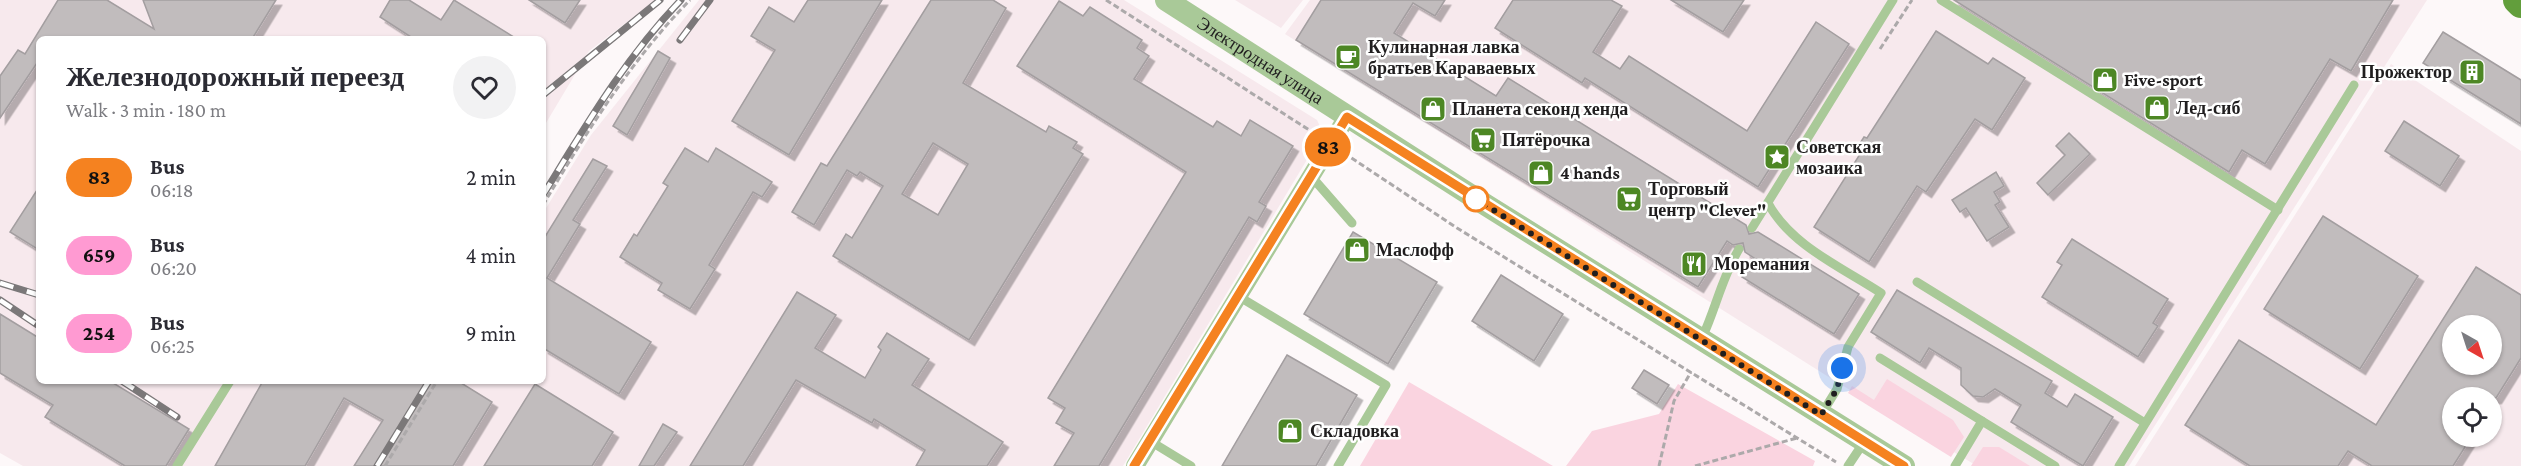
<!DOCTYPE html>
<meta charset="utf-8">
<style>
body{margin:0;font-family:"Crimson Pro",serif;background:#f2f2f3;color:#2b2b33;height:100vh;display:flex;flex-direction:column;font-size:22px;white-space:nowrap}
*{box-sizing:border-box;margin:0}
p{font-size:20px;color:#7c7c81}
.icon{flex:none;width:33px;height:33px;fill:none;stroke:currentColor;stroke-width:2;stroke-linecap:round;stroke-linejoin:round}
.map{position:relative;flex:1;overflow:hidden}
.panel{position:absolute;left:36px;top:36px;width:510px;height:348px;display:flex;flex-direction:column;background:#fff;border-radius:9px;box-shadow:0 2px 4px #0004}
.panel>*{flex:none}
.badge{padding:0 12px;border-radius:20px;font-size:21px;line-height:39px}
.needle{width:39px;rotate:141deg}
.controls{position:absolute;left:2442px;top:315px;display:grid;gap:12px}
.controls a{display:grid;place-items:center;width:60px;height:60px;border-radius:50%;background:#fff;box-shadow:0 2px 4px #0004;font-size:30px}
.you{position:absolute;width:30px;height:30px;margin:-15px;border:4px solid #fff;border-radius:50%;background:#1a73e8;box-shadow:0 0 0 9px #1a73e833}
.map>.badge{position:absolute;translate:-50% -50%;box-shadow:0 0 0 3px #fff}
.round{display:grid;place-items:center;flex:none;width:63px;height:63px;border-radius:32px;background:#f2f2f3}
.head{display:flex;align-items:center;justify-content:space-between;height:102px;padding:0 30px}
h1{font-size:28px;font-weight:600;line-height:45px}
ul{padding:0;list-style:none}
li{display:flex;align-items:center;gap:18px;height:78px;padding:0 30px}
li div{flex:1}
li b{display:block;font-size:22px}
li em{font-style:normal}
li .badge{min-width:66px;font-weight:700;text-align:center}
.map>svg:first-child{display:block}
</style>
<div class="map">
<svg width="2521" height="466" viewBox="0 0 2521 466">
<defs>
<filter id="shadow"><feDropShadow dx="5.5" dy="5.5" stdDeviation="0" flood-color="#0004"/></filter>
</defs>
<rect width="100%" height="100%" fill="#fdf8f9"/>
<g fill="#f7e9ed" fill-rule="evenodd">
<polygon points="0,0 656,0 589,51 543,128 543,39 39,39 39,381 426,381 374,466 23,466 0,453"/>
<polygon points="699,0 1124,0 1317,120 1323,133 1123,466 389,466 441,381 543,381 543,213 591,135"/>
<polygon points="1235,0 1303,0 1281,28"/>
<polygon points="1310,0 2427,0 2129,466 1977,466 1835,381 1285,34"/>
<path d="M 2391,64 L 2521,151 L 2521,466 L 2135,466 ZM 2452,326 L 2492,326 L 2492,364 L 2452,364 ZM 2452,398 L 2492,398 L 2492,436 L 2452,436 Z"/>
</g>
<g fill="#fad4e0">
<polygon points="1887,379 1953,420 1964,437 1951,457 1848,393 1852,386 1874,400"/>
<polygon points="1409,382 1553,466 1360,466"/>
<polygon points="1678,384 1815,461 1813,466 1566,466 1592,431 1659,414"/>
<polygon points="1983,447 1999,447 2030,466 1971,466"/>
</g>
<g fill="#c1bcbd" stroke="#a39ea0" stroke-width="1.5" fill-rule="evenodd" filter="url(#shadow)">
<polygon points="58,0 107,0 154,29 143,0 276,0 252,39 39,39 39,60 0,118 0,76 18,50 25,54"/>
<polygon points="390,0 409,0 441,20 454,0 517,39 414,39 380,17"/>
<polygon points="529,0 580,0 565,23"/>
<polygon points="808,0 882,0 789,155 732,121 775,50 751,36 769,7 794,22"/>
<path d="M 931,0 L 993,0 L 1006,8 L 963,83 L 1046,132 L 1049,126 L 1077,142 L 1073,148 L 1083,154 L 969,340 L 833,256 L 846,234 L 852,238 L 883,186 L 860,172 L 857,176 L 847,170 L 814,225 L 792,212 L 821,163 L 827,166 ZM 933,143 L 968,164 L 938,215 L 902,194 Z"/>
<polygon points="1321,0 1445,0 1435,16 1413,3 1394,33 1496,96 1508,78 1746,225 1749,234 1758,232 1859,294 1834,334 1742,277 1754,258 1745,252 1743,243 1733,245 1727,241 1698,287 1296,40"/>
<polygon points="1513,0 1611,0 1622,6 1593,52 1620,69 1629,56 1747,131 1816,22 1849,44 1758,187 1585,78 1582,83 1495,28"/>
<polygon points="1671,0 1744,0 1723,32"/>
<polygon points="1954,0 2393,0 2351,71 2330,59 2265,164 2242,150 2229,172"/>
<polygon points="1059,1 1083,16 1090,7 1142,40 1137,48 1149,56 1134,79 1213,127 1217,121 1241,136 1250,120 1293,146 1259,202 1266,206 1257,222 1249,217 1099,466 1054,466 1074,433 1056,423 1065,408 1048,398 1186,172 1017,66"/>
<polygon points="1936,31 1988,64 1993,58 2025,78 1992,130 1975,119 1926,192 1917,186 1869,262 1814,227 1862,151 1857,148 1864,137 1867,138"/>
<polygon points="2443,32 2521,80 2521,124 2423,63"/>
<polygon points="658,51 670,58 627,135 613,126"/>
<polygon points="2404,121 2459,156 2440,186 2385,151"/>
<polygon points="2069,133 2090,154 2048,195 2037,183 2065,155 2056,146"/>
<polygon points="685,148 708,162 716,148 772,182 762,197 753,192 709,265 715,269 690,309 658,290 662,283 620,257 634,234 637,236 668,186 663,183"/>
<polygon points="593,159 607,166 573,220 580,224 547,278 651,342 619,394 543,348 543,240"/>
<polygon points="1996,172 2004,186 1994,192 2000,202 1995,205 2009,227 1987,241 1966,208 1960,212 1952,200"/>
<polygon points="39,187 39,250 10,232"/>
<polygon points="2323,216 2418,276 2360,369 2264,309"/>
<polygon points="1353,232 1437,282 1388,364 1304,314"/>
<polygon points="2072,239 2168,299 2153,323 2158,326 2138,357 2042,297 2062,265 2057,262"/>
<path d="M 2476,267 L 2521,295 L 2521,358 L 2496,398 L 2452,398 L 2452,436 L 2472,436 L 2453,466 L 2372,466 L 2348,451 L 2338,466 L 2250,466 L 2185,425 L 2239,340 L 2376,425 ZM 2452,326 L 2492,326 L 2492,364 L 2452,364 Z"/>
<polygon points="1501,275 1563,314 1534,361 1472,321"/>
<polygon points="1897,290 2052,381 2045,393 2067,407 2075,394 2113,417 2083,466 2011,422 2021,405 1995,389 1983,397 1973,396 1961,385 1961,368 1929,348 1920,363 1871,332"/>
<polygon points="797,292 836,315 815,348 865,378 881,350 878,347 887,333 929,359 912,385 1003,442 987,466 916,466 925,450 874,419 872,423 796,380 743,466 690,466"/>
<polygon points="0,314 39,338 39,381 110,381 189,429 166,466 125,466 45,417 53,405 0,373"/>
<polygon points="1287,355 1357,395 1316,466 1222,466"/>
<polygon points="1644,370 1669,385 1657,404 1632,388"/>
<polygon points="263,381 458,381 492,402 453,466 354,466 383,420 344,398 305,466 215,466"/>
<polygon points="535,384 613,432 592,466 484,466"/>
<polygon points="663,424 677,432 654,466 639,466"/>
</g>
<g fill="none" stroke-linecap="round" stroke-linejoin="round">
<g stroke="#aca9aa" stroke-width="3" stroke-dasharray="6 3" stroke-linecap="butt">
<polyline points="1106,0 1317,135"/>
<polyline points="1880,49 1912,0"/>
<polyline points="1344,153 1457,228 1836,462"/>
<path d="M 543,205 C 586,133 631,60 690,0"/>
<polyline points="385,466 437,381"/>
<polyline points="1659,466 1674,401 1691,372"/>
<polyline points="1695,466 1797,438"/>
</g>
<g stroke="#a9c998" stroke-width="9">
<polyline points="1941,0 2278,210"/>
<polyline points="1311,176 1352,223"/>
<path d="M 1768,203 C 1790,245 1843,268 1881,293 L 1848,347 L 1837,389 L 1821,415"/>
<polyline points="1752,228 1893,0"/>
<polyline points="1917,282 2145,423"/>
<polyline points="1238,296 1386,385 1338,466"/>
<path d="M 1702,338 C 1716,308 1722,277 1739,249"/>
<polyline points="1880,358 1982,421"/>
<polyline points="1150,441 1191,466"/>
<polyline points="177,466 230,381"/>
<polyline points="1848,466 1864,442"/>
<polyline points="1955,466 1982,421 2055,466"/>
<polyline points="2119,466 2354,85"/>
</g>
<polyline stroke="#a9c998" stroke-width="18" points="1135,466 1347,117"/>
<path stroke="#a9c998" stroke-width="22" id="s1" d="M 1166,0 L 1486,205 L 1904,466"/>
<polyline stroke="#629e3c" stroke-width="28" points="2517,0 2521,4"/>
<g stroke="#7b7879" stroke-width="7">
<g id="rail">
<polyline points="680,40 710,0"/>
<polyline points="543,95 660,0"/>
<path d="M 543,195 C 585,127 625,58 681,0"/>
<polyline points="0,283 39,295"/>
<polyline points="0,300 39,326"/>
<polyline points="122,381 177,417"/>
<polyline points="377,466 429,381"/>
</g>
</g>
<use href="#rail" stroke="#fff" stroke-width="4.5" stroke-dasharray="14" stroke-linecap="butt"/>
</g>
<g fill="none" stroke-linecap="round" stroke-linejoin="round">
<g stroke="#fff" stroke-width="14">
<polyline id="line" points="1134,466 1347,117 1904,466"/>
</g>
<use href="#line" stroke="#f58220" stroke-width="9"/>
<polyline stroke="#201e1f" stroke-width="6" stroke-dasharray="0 10.8" points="1476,199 1821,415 1837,389 1842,368"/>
</g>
<defs>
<g id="cafe-square" transform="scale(1.35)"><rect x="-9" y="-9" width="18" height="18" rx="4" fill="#4d8724" stroke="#fff"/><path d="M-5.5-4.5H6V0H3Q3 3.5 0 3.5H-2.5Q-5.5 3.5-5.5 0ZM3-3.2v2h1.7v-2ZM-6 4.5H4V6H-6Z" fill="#fff"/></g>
<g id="building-square" transform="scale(1.35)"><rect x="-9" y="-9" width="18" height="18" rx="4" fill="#4d8724" stroke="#fff"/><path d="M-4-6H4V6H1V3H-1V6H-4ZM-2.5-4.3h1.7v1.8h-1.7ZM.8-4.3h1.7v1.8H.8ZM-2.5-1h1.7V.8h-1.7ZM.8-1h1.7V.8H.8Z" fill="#fff"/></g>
<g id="shop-square" transform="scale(1.35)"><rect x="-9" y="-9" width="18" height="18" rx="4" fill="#4d8724" stroke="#fff"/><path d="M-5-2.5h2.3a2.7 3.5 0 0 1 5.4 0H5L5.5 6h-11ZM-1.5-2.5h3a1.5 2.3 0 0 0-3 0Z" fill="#fff"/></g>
<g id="supermarket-square" transform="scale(1.35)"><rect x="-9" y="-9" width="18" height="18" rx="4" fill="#4d8724" stroke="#fff"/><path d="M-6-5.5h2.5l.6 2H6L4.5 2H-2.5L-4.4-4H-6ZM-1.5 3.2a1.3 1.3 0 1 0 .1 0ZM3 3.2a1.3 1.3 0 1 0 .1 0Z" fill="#fff"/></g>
<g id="sight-square" transform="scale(1.35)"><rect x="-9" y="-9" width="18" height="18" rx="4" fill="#4d8724" stroke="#fff"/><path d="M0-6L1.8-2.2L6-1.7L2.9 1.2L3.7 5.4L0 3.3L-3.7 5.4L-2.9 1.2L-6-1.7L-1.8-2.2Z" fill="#fff"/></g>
<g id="restaurant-square" transform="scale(1.35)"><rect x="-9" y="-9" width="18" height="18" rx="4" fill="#4d8724" stroke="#fff"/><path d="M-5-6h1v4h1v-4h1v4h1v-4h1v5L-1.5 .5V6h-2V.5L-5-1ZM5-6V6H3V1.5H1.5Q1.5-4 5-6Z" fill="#fff"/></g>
</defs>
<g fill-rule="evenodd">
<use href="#cafe-square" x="1348" y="57"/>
<use href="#building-square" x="2472" y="72"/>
<use href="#shop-square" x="2105" y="80"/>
<use href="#shop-square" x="2157" y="108"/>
<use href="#shop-square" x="1433" y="109"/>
<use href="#supermarket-square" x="1483" y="140"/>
<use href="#sight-square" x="1777" y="157"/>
<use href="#shop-square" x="1541" y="173"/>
<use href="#supermarket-square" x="1629" y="199"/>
<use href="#shop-square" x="1357" y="250"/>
<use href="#restaurant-square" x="1694" y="264"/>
<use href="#shop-square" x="1290" y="431"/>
</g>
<circle fill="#fff" stroke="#f58220" stroke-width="3" cx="1476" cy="199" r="12"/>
<g text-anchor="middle" stroke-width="5" stroke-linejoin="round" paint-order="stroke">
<g font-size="18" font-weight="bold" fill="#201e1f" stroke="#fff" text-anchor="start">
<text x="1368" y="53">Кулинарная лавка<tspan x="1368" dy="21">братьев Караваевых</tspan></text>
<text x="2452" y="78" text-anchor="end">Прожектор</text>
<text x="2124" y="86">Five-sport</text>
<text x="2176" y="114">Лед-сиб</text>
<text x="1452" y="115">Планета секонд хенда</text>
<text x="1502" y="146">Пятёрочка</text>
<text x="1796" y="153">Советская<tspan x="1796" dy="21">мозаика</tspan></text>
<text x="1560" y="179">4 hands</text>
<text x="1648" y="195">Торговый<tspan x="1648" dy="21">центр "Clever"</tspan></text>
<text x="1376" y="256">Маслофф</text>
<text x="1714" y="270">Моремания</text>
<text x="1310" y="437">Складовка</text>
</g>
<g font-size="18" fill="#201e1f" stroke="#fff">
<text dy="6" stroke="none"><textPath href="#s1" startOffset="112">Электродная улица</textPath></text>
</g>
</g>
</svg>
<div class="controls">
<a><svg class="needle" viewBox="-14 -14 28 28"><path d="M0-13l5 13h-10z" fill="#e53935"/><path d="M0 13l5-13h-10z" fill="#7c7c81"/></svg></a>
<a><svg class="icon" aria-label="locate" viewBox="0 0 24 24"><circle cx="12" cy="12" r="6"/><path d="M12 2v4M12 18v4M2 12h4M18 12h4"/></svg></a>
</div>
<div class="you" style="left:1842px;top:368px"></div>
<b class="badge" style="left:1328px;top:147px;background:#f58220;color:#111">83</b>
<section class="panel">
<div class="head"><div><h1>Железнодорожный переезд</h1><p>Walk · 3 min · 180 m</p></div><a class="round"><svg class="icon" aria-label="heart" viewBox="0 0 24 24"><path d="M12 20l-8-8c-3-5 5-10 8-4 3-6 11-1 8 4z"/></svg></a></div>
<ul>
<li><span class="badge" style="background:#f58220;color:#111">83</span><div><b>Bus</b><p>06:18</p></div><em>2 min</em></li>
<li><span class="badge" style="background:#ff9ad2;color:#111">659</span><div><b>Bus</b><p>06:20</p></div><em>4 min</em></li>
<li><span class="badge" style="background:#ff9ad2;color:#111">254</span><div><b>Bus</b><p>06:25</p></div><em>9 min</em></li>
</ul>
</section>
</div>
